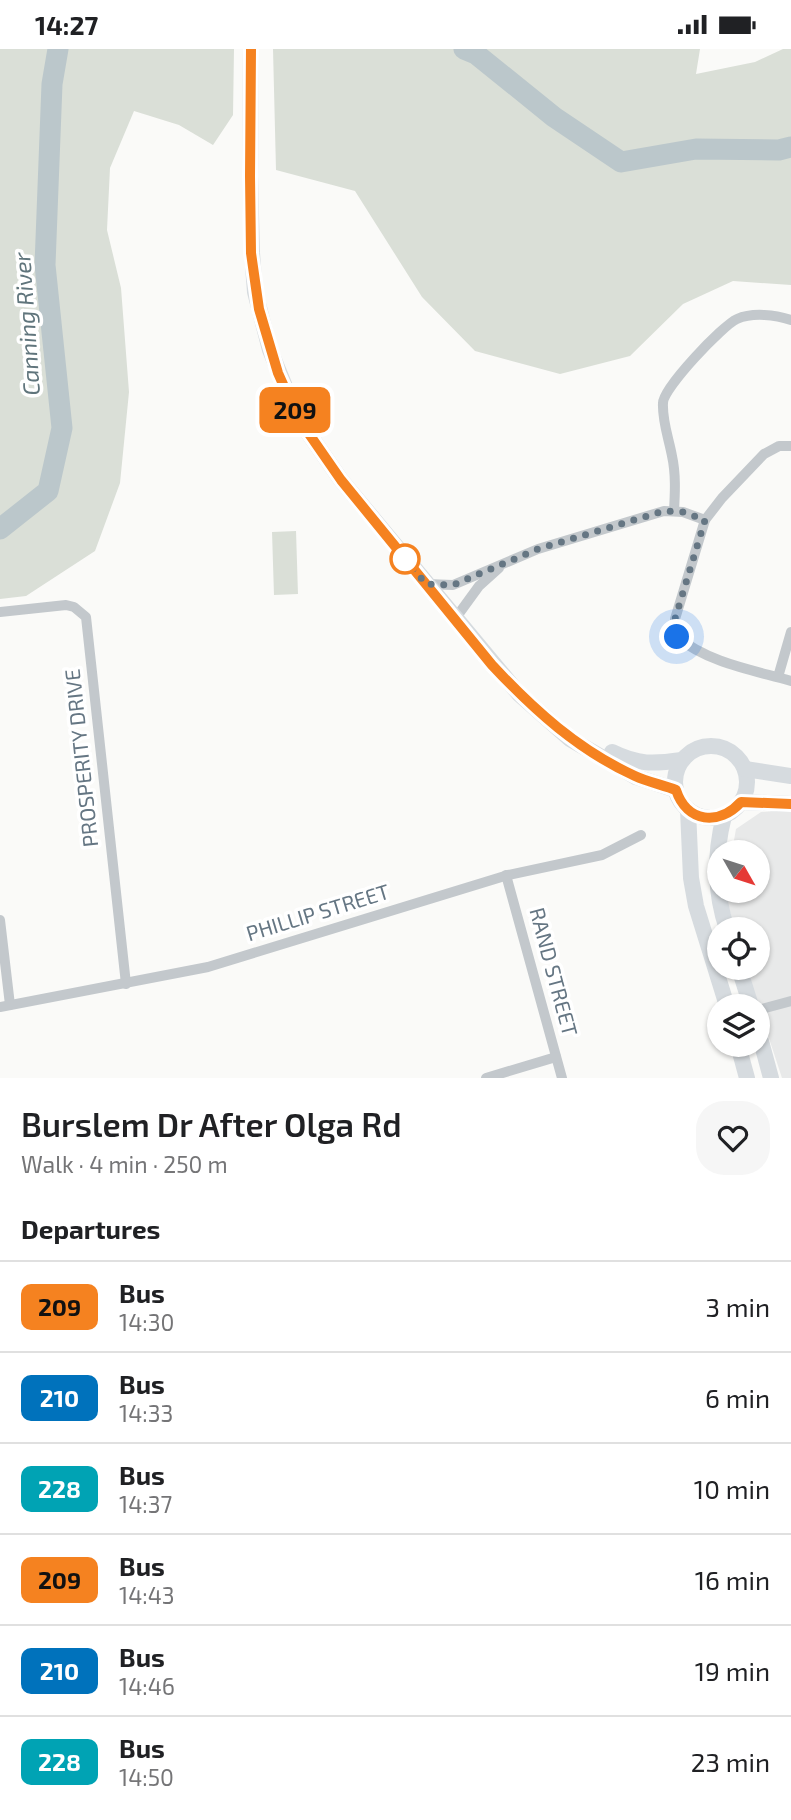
<!DOCTYPE html>
<meta charset="utf-8">
<style>
body{margin:0;font-family:"Exo 2",sans-serif;background:#f6f6f6;color:#202124;height:100vh;display:flex;flex-direction:column;font-size:26px;white-space:nowrap}
*{box-sizing:border-box;margin:0}
p{font-size:23px;color:#757577}
.icon{flex:none;width:38px;height:38px;fill:none;stroke:currentColor;stroke-width:2;stroke-linecap:round;stroke-linejoin:round}
.map{position:relative;height:1029px;overflow:hidden}
.sheet{display:flex;flex-direction:column;background:#fff;flex:1}
.sheet>*{flex:none}
.badge{padding:0 14px;border-radius:10px;font-size:24px;line-height:46px}
.needle{width:46px;rotate:129deg}
.buttons{position:absolute;left:707px;top:791px;display:grid;gap:14px}
.buttons a{display:grid;place-items:center;width:63px;height:63px;border-radius:50%;background:#fff;box-shadow:0 2px 5px #0004;font-size:35px}
.you{position:absolute;width:35px;height:35px;margin:-18px;border:5px solid #fff;border-radius:50%;background:#1a73e8;box-shadow:0 0 0 10px #1a73e833}
.map>.badge{position:absolute;translate:-50% -50%;box-shadow:0 0 0 4px #fff}
h2{padding:0 21px;font-size:26px;line-height:63px}
.round{display:grid;place-items:center;flex:none;width:74px;height:74px;border-radius:28px;background:#f6f6f6}
.overview{display:flex;align-items:center;justify-content:space-between;height:119px;padding:0 21px}
h1{font-size:33px;font-weight:600;line-height:52px}
ul{padding:0;list-style:none}
li{display:flex;align-items:center;gap:21px;height:91px;padding:0 21px;border-top:2px solid #e0e0e0}
li div{flex:1}
li b{display:block;font-size:26px}
li em{font-style:normal}
li .badge{min-width:77px;font-weight:700;text-align:center}
.status{display:flex;justify-content:space-between;align-items:center;height:49px;padding:0 35px;background:#fff;direction:ltr}
.status svg{height:19px;fill:currentColor}
.map>svg:first-child{display:block}
</style>
<div class="status"><b>14:27</b><svg viewBox="0 0 49 12"><path d="M0 12V9h3v3zM5 12V6h3v6zM10 12V3h3v9zM15 12V0h3v12zM26 1h20v11H26zM47 4h2v5h-2z"/></svg></div>
<div class="map">
<svg width="791" height="1029" viewBox="0 0 791 1029">
<rect width="100%" height="100%" fill="#fafaf8"/>
<polygon fill="#e8e9e9" points="791,761 791,1029 782,1029 746,919 758,919 758,880 734,880 725,842 758,842 758,803 732,803 736,780 761,763"/>
<g fill="#dadfd7">
<polygon points="0,0 234,0 233,66 213,96 179,76 134,62 110,119 107,181 121,239 129,343 120,434 95,502 26,547 0,550"/>
<polygon points="273,0 700,0 696,25 755,13 783,0 791,0 791,236 733,232 683,255 630,307 560,325 475,302 422,248 355,142 276,121"/>
<polygon points="296,482 298,545 274,546 272,483"/>
</g>
<g fill="none" stroke-linecap="round" stroke-linejoin="round">
<g stroke="#bbc7cb" stroke-width="21">
<polyline points="464,0 476,5 554,68 621,113 696,100 779,101 791,98"/>
<polyline points="0,480 48,442 62,379 45,216 52,35 58,0"/>
</g>
<g stroke="#c3c8cc" stroke-width="10">
<path d="M 791,397 L 779,397 L 764,405 L 722,449 L 705,471 L 675,570 L 677,588 C 709,614 753,621 791,632"/>
<path d="M 674,462 C 675,444 676,425 672,407 C 669,390 662,372 663,354 C 663,339 723,276 737,270 C 753,263 776,266 791,271"/>
<polyline points="426,535 453,536 538,500 664,462 683,463 705,471"/>
<polyline points="0,563 66,556 74,558 86,568 126,935"/>
<polyline points="455,570 479,537 499,519"/>
<polyline points="778,628 791,583"/>
<polyline points="506,826 562,1029"/>
<polyline points="0,871 10,956"/>
<polyline points="0,958 208,918 508,826 602,806 641,786"/>
<polyline points="758,961 791,952"/>
<polyline points="486,1029 556,1008"/>
</g>
<g stroke="#d6dbdf" stroke-width="16">
<polyline points="251,0 250,127 252,204 255,243 270,301 298,369 341,431 519,645 570,690 636,728 676,741"/>
<circle cx="711" cy="733" r="36"/>
<path d="M 612,703 C 638,716 654,715 682,711"/>
<polyline points="745,720 791,727"/>
<polyline points="741,753 791,755"/>
<polyline points="688,761 691,829 696,857 727,957"/>
<path d="M 724,767 C 714,806 714,842 727,880"/>
<polyline points="739,919 751,957"/>
<polyline points="758,981 771,1029"/>
<polyline points="738,996 747,1029"/>
</g>
</g>
<g fill="none" stroke-linecap="round" stroke-linejoin="round">
<g stroke="#fff" stroke-width="16">
<path id="line" d="M 251,0 L 250,127 L 251,204 L 259,260 L 278,324 L 298,369 L 341,431 L 492,616 C 534,661 578,701 635,727 C 648,733 663,736 676,741 C 687,774 719,777 741,753 L 791,755"/>
</g>
<use href="#line" stroke="#f58220" stroke-width="10"/>
<polyline stroke="#657683" stroke-width="7" stroke-dasharray="0 12.6" points="405,510 426,535 453,536 538,500 664,462 683,463 705,471 675,570 677,588"/>
</g>
<circle fill="#fff" stroke="#f58220" stroke-width="3.5" cx="405" cy="510" r="14"/>
<g text-anchor="middle" stroke-width="7" stroke-linejoin="round" paint-order="stroke">
<g font-size="21" fill="#657683" stroke="#fff">
<text transform="translate(82 709) rotate(-96)" y="7">PROSPERITY DRIVE</text>
<text transform="translate(318 864) rotate(-17)" y="7">PHILLIP STREET</text>
<text transform="translate(553 923) rotate(75)" y="7">RAND STREET</text>
</g>
<g font-size="23" font-style="italic" fill="#60757c" stroke="#fff">
<text transform="translate(27 275) rotate(-94)" y="8">Canning River</text>
</g>
</g>
</svg>
<div class="buttons">
<a><svg class="needle" viewBox="-14 -14 28 28"><path d="M0-13l5 13h-10z" fill="#e53935"/><path d="M0 13l5-13h-10z" fill="#757577"/></svg></a>
<a><svg class="icon" aria-label="locate" viewBox="0 0 24 24"><circle cx="12" cy="12" r="6"/><path d="M12 2v4M12 18v4M2 12h4M18 12h4"/></svg></a>
<a><svg class="icon" aria-label="layers" viewBox="0 0 24 24"><path d="M12 4l9 5-9 5-9-5zM3 14l9 5 9-5"/></svg></a>
</div>
<div class="you" style="left:677px;top:588px"></div>
<b class="badge" style="left:295px;top:361px;background:#f58220;color:#111">209</b>
</div>
<section class="sheet">
<div class="overview"><div><h1>Burslem Dr After Olga Rd</h1><p>Walk · 4 min · 250 m</p></div><a class="round"><svg class="icon" aria-label="heart" viewBox="0 0 24 24"><path d="M12 20l-8-8c-3-5 5-10 8-4 3-6 11-1 8 4z"/></svg></a></div>
<h2>Departures</h2>
<ul>
<li><span class="badge" style="background:#f58220;color:#111">209</span><div><b>Bus</b><p>14:30</p></div><em>3 min</em></li>
<li><span class="badge" style="background:#0072bc;color:#fff">210</span><div><b>Bus</b><p>14:33</p></div><em>6 min</em></li>
<li><span class="badge" style="background:#00a3b4;color:#fff">228</span><div><b>Bus</b><p>14:37</p></div><em>10 min</em></li>
<li><span class="badge" style="background:#f58220;color:#111">209</span><div><b>Bus</b><p>14:43</p></div><em>16 min</em></li>
<li><span class="badge" style="background:#0072bc;color:#fff">210</span><div><b>Bus</b><p>14:46</p></div><em>19 min</em></li>
<li><span class="badge" style="background:#00a3b4;color:#fff">228</span><div><b>Bus</b><p>14:50</p></div><em>23 min</em></li>
</ul>
</section>
